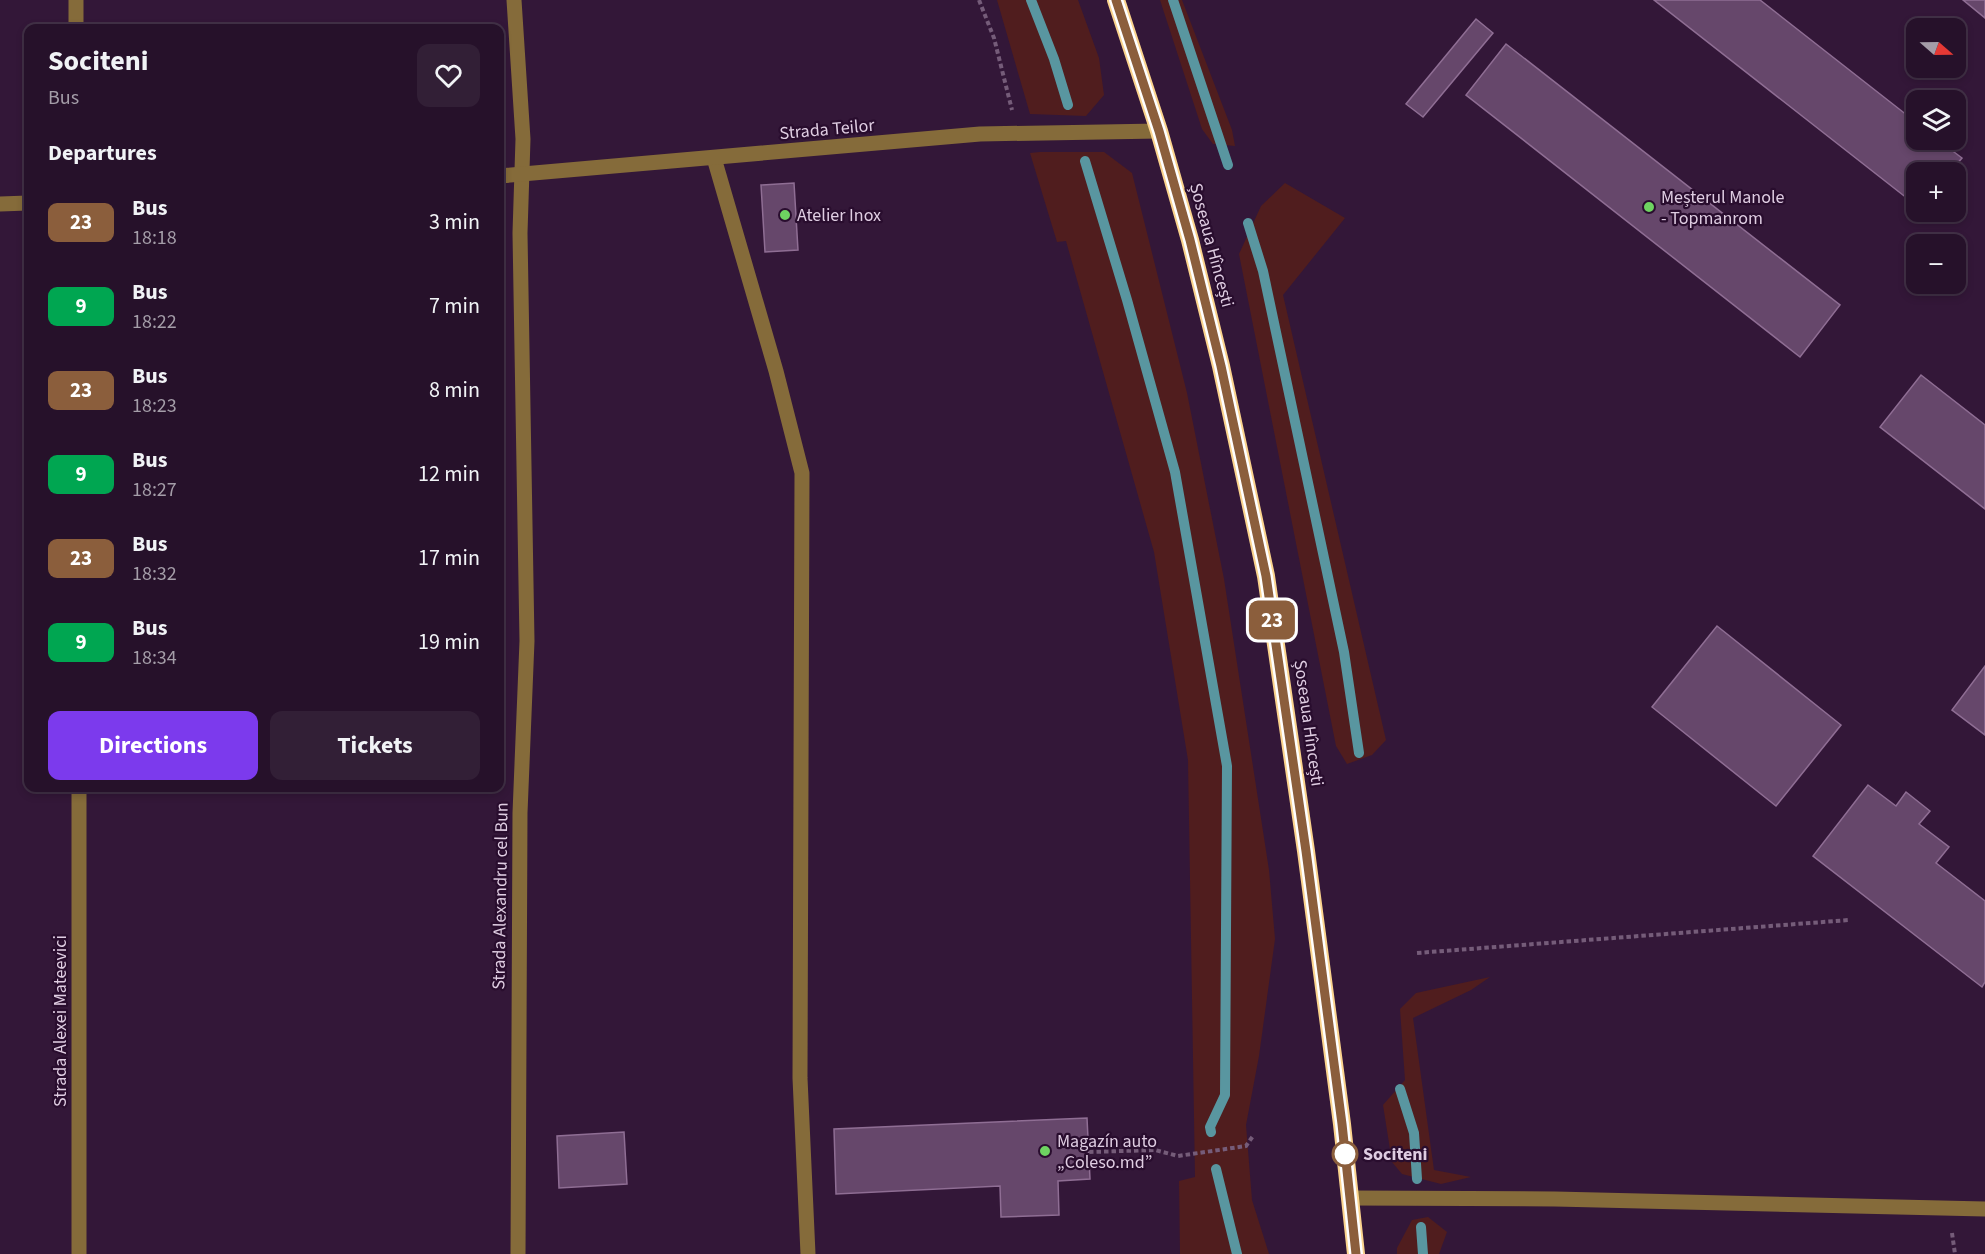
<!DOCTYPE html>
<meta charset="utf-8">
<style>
body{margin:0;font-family:"Source Sans 3",sans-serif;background:#321f36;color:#f1f3f6;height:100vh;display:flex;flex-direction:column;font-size:22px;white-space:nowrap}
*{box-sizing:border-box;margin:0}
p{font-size:20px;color:#a49da8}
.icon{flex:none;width:33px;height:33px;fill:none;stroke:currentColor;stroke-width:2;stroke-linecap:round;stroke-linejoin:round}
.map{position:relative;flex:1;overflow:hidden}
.panel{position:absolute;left:24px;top:24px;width:480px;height:768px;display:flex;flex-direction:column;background:#26112a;border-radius:12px;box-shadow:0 3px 9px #0003,0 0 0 2px #423147}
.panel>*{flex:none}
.badge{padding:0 12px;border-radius:9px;font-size:21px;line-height:39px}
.needle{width:39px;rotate:110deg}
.tools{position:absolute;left:1906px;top:18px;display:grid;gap:12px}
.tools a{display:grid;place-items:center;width:60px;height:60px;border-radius:12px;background:#26112a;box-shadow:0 3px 9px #0003,0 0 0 2px #423147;font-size:30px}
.map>.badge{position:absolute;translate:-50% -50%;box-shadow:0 0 0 3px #fff}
h2{padding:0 24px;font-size:22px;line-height:54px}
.round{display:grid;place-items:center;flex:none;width:63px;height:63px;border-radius:12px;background:#321f36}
.summary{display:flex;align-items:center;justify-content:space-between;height:102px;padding:0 24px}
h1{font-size:28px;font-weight:700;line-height:45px}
.button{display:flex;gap:12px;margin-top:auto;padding:12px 24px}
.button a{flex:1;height:69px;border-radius:12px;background:#7c3aed;color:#fff;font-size:24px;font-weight:700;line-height:69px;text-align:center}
.button a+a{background:#321f36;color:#f1f3f6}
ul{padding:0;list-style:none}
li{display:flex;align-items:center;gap:18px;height:84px;padding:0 24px}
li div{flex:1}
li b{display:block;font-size:22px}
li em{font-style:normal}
li .badge{min-width:66px;font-weight:700;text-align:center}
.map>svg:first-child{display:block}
</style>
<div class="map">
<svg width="1985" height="1254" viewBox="0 0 1985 1254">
<rect width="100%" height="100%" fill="#331738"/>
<g fill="#501d1e">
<polygon points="997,0 1078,0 1099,58 1104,95 1086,116 1030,114"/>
<polygon points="1160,0 1182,0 1232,130 1235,146 1213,144 1202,129"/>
<polygon points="1040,152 1104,152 1132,173 1187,393 1224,579 1269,870 1275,939 1259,1056 1246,1125 1252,1200 1269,1254 1180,1254 1179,1181 1195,1177 1188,760 1154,552 1066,241 1057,242 1030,153"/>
<polygon points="1285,183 1345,218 1283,295 1386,740 1372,755 1347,764 1336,746 1239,254 1261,206"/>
<polygon points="1490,977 1471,990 1413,1018 1434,1170 1471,1177 1441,1184 1402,1174 1392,1162 1383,1105 1405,1080 1400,1009 1416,993"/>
<polygon points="1428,1217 1447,1232 1439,1254 1397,1254 1397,1248 1412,1220"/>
</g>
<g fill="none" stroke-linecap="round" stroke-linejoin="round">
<g stroke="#5996a0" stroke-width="10">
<polyline points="1031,0 1054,59 1068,105"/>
<polyline points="1173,0 1228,165"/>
<polyline points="1085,161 1127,300 1175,472 1227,766 1225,1095 1210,1127 1211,1132"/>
<polyline points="1248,223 1263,271 1344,652 1359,753"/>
<polyline points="1400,1089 1414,1133 1417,1179"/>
<polyline points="1216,1169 1237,1254"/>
<polyline points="1421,1227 1423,1254"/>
</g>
</g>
<g fill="#66476b" stroke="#8f6e94" stroke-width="1.5">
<polygon points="1654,0 1760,0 1917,123 1917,140 1938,140 1962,158 1950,172 1917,172 1917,206"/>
<polygon points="1963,0 1985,0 1985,18"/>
<polygon points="1476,19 1493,33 1423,117 1406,104"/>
<polygon points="1506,44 1840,305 1800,357 1466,95"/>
<polygon points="794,183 798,250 765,252 761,185"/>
<polygon points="1921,375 1985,425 1985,509 1880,427"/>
<polygon points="1717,626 1841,725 1776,806 1652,707"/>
<polygon points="1985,666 1985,735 1952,710"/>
<polygon points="1868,785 1896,806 1906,792 1930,811 1919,824 1949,847 1936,863 1985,901 1985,982 1982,987 1813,856"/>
<polygon points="1087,1118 1090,1179 1058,1181 1059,1215 1001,1217 1000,1186 836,1194 834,1129"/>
<polygon points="624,1132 627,1184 559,1188 557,1136"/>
</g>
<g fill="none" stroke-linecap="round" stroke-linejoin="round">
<g stroke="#755c79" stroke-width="4" stroke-dasharray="4.5 3" stroke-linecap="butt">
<polyline points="979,0 994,38 1012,110"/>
<polyline points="1417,953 1849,920"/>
<polyline points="1089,1152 1155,1150 1178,1156 1246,1146 1253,1136"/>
<polyline points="1952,1233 1955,1254"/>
</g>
<g stroke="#856b3a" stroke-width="15">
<polyline points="76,0 76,28"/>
<polyline points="514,0 523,139 520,233 527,641 520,813 518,1254"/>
<polyline points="714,158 776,371 802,473 800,1078 808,1254"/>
<polyline points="500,176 980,134 1159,131"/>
<polyline points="0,204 28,203"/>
<polyline points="1350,1198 1555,1199 1985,1209"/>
<polyline points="79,1254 79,788"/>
</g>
<polyline stroke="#fad38d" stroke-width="18" points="1116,0 1159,131 1190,240 1221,366 1266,576 1306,851 1342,1124 1356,1254"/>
</g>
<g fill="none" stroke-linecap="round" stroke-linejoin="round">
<g stroke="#fff" stroke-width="14">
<polyline id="line" points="1116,0 1159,131 1190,240 1221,366 1266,576 1306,851 1342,1124 1356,1254"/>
</g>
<use href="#line" stroke="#8b5e3c" stroke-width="9"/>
</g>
<g fill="#6ed361" stroke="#290d2e" stroke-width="2">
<circle cx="1649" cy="207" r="6"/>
<circle cx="785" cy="215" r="6"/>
<circle cx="1045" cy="1151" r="6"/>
</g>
<circle fill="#fff" stroke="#8b5e3c" stroke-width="3" cx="1345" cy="1154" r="12"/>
<g text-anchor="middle" stroke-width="4.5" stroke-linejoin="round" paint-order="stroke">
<g font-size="18" fill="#dfcde2" stroke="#290d2e">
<text transform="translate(827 129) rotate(-5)" y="6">Strada Teilor</text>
<text transform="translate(1212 245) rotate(75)" y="6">Șoseaua Hîncești</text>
<text transform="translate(1309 723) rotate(82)" y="6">Șoseaua Hîncești</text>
<text transform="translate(500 896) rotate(-89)" y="6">Strada Alexandru cel Bun</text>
<text transform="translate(60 1021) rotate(-90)" y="6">Strada Alexei Mateevici</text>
</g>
<g font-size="18" fill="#dfcde2" stroke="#290d2e" text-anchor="start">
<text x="1661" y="203">Meșterul Manole<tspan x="1661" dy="21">- Topmanrom</tspan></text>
<text x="797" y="221">Atelier Inox</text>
<text x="1057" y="1147">Magazín auto<tspan x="1057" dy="21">„Coleso.md”</tspan></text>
</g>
<g font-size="18" font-weight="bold" fill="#dfcde2" stroke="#290d2e" text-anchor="start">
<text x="1363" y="1160">Sociteni</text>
</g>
</g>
</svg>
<div class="tools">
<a><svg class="needle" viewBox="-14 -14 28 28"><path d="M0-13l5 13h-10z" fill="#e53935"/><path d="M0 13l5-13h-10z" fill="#a49da8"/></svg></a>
<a><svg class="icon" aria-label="layers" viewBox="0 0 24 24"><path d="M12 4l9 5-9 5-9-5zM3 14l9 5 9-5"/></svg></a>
<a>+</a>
<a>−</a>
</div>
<b class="badge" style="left:1272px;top:620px;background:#8b5e3c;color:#fff">23</b>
<section class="panel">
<div class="summary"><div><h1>Sociteni</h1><p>Bus</p></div><a class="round"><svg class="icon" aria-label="heart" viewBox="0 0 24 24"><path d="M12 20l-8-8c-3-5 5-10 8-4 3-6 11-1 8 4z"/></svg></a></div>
<h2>Departures</h2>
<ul>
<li><span class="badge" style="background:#8b5e3c;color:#fff">23</span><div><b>Bus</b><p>18:18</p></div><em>3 min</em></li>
<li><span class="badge" style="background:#00a651;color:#fff">9</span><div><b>Bus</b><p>18:22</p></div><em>7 min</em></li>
<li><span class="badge" style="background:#8b5e3c;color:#fff">23</span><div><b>Bus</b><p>18:23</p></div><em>8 min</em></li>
<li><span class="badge" style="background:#00a651;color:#fff">9</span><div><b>Bus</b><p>18:27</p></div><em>12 min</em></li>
<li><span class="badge" style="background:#8b5e3c;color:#fff">23</span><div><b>Bus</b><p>18:32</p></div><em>17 min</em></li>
<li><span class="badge" style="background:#00a651;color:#fff">9</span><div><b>Bus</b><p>18:34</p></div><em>19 min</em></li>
</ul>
<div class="button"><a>Directions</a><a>Tickets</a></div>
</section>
</div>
